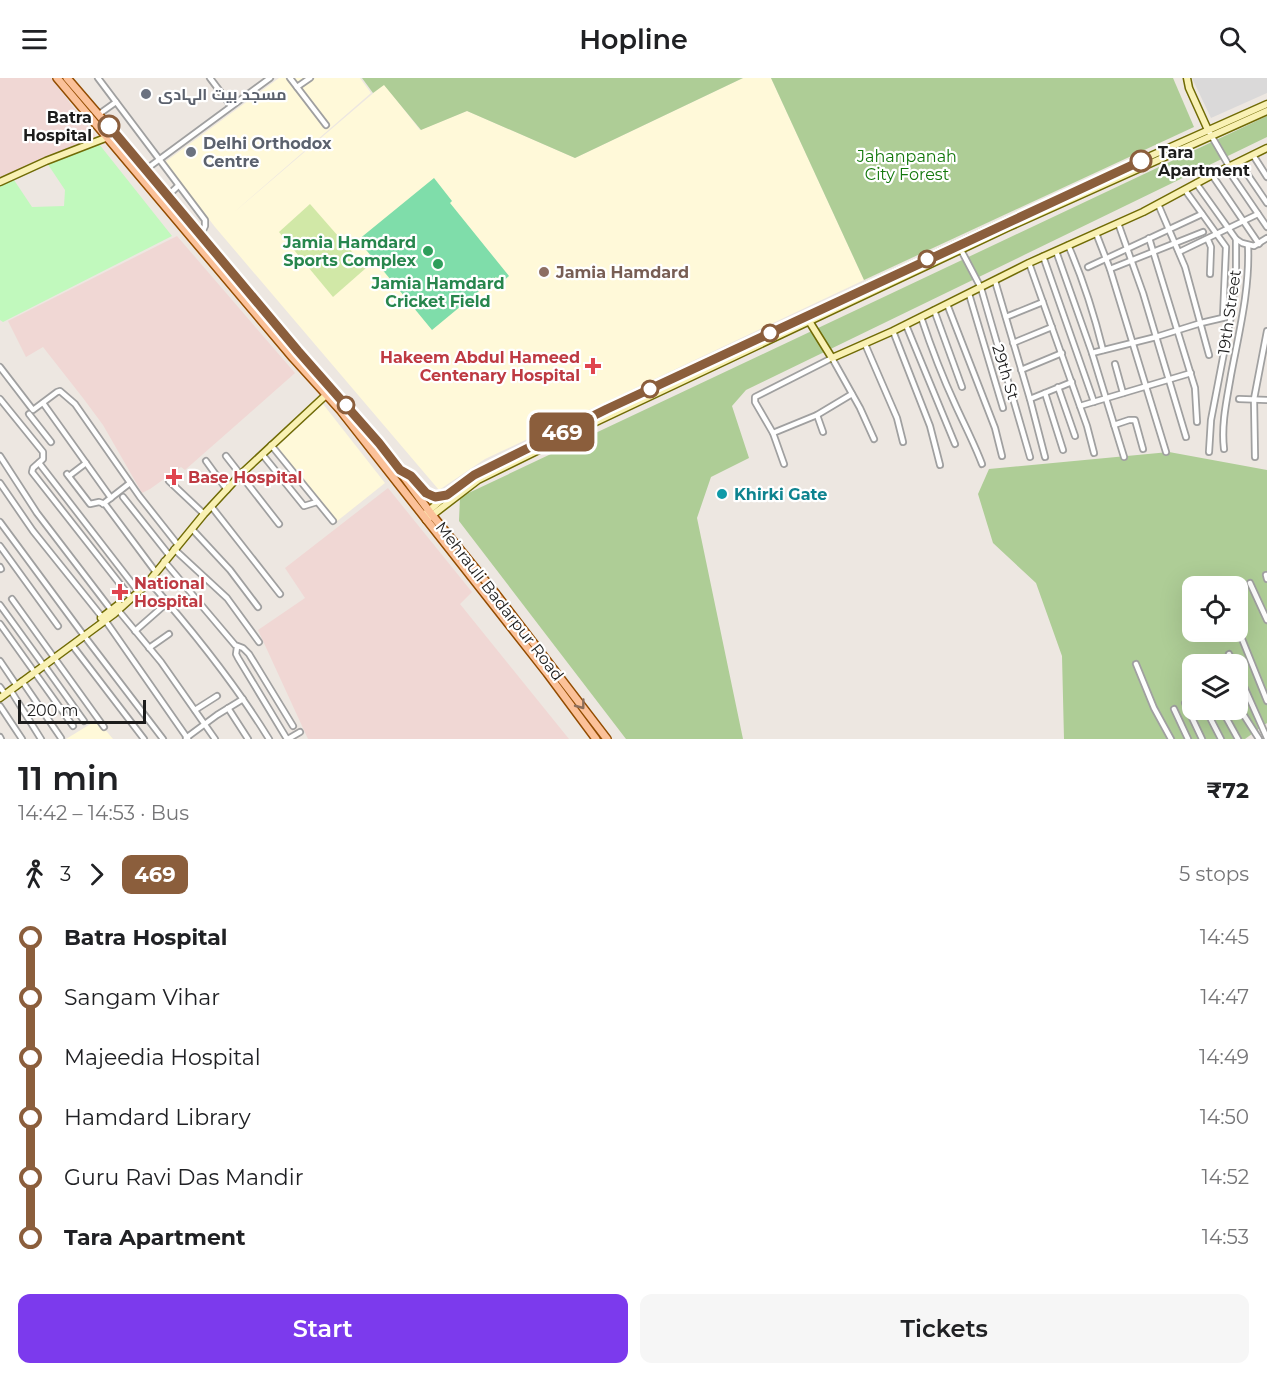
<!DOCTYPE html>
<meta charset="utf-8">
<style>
body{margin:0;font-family:Montserrat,Cairo,sans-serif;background:#f6f6f6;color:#202124;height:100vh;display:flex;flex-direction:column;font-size:22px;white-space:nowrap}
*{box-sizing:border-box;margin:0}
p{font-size:20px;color:#757577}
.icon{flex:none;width:33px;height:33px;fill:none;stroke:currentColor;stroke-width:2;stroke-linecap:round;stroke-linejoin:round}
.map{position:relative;height:661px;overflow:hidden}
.drawer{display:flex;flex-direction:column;background:#fff;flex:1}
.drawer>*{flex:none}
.badge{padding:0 12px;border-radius:9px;font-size:21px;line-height:39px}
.controls{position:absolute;left:1182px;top:498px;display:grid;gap:12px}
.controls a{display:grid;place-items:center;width:66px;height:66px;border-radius:12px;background:#fff;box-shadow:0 6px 24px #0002;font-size:30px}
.scale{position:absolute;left:18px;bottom:15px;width:128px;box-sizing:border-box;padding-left:6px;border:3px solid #1c1c1c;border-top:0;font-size:16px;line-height:21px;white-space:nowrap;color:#1c1c1c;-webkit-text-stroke:4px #fff;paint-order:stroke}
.map>.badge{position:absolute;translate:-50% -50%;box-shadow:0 0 0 3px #fff}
.legs{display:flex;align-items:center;gap:9px;height:66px;padding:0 18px;font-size:20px}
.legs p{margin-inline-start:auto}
.summary{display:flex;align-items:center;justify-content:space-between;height:102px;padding:0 18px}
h1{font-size:33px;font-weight:600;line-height:45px}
.primary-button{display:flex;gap:12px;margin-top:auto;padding:12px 18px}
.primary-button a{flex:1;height:69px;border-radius:12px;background:#7c3aed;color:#fff;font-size:24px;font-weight:600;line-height:69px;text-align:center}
.primary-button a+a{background:#f6f6f6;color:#202124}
ul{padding:0 18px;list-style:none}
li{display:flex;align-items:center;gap:21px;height:60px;font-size:22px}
li i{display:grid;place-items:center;width:9px;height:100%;margin:0 8px;background:currentColor}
li i::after{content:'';width:15px;height:15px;margin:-8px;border:4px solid;border-radius:50%;background:#fff}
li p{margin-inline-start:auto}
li:first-child i{background:linear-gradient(#0000 50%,currentColor 0)}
li:last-child i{background:linear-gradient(currentColor 50%,#0000 0)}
header{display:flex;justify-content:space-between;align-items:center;height:78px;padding:0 18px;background:#fff;font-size:27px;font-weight:600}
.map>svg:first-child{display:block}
</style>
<header><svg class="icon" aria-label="menu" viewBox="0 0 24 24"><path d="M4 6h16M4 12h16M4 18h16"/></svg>Hopline<svg class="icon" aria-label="search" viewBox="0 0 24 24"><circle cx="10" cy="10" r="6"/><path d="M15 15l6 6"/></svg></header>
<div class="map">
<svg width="1267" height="661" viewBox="0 0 1267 661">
<rect width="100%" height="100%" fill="#ede7e1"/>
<polygon fill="#dad9d9" points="1192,0 1267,0 1267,15 1211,40"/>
<g fill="#fff9d9">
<polygon points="279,0 360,0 371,15 232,136 384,6 420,52 467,33 575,80 743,0 771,0 864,202 485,381 439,412 215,149 165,84"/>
<polygon points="323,326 385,405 336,444 277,369"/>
<polygon points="97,642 113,661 66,661"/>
</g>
<g fill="#f0d7d4">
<polygon points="0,0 51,0 97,60 0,100"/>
<polygon points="177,158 295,295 185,392 181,389 150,411 142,415 103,347 83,320 43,269 26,279 8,243"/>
<polygon points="388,410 472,514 460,526 569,661 308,661 258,552 305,520 285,490"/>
</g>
<polygon fill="#d1e8a7" points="310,126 366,190 333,219 279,154"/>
<g fill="#aecd96" fill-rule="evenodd">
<polygon points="362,0 743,0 575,80 467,33 421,52 384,7 373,15"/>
<polygon points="771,0 1173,0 1194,49 864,202"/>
<polygon points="1267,38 1267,59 746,312 732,328 749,380 711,399 697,440 743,661 626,661 459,443 460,419"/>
<path d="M 1169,374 L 1267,392 L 1267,645 L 1245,661 L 1064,661 L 1062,578 L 1036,505 L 993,465 L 978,416 L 989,391 ZM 1192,508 L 1238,508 L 1238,554 L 1192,554 ZM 1192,586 L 1238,586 L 1238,632 L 1192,632 Z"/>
</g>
<polygon fill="#c1f9bd" points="99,66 172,158 3,244 0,242 0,105 12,99 32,129 64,128 65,112 47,85"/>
<polygon fill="#7fddaa" points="434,100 452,123 450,125 509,198 501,205 496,199 432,252 358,162"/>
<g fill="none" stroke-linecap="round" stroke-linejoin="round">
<g stroke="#a0a0a0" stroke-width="8">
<g id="street">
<polyline points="98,0 205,142 205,148 201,157"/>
<polyline points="210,0 231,28"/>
<polyline points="290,0 326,47"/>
<polyline points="297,9 310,0"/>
<polyline points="102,34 116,24"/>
<polyline points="1208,52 1229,88"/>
<polyline points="1253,77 1267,99"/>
<polyline points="1239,84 1267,125"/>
<polyline points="1226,89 1267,149"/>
<polyline points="145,92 270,0"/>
<polyline points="1212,97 1259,166"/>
<polyline points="1196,105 1236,161 1236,196 1231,238 1211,342 1209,374"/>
<polyline points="1185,112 1226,169 1223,239"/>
<polyline points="161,124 178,108"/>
<polyline points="1158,126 1185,189 1209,277"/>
<polyline points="1118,145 1143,215 1186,359"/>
<polyline points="1096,155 1110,191 1166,374"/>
<polyline points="1149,160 1195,310 1197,344"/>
<polyline points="1236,161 1242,165 1254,168 1267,160"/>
<polyline points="1208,162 1211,169 1210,196"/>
<path d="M 1068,167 C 1083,201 1094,236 1103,272"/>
<polyline points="961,172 981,210 1030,379"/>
<polyline points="1056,173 1092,275 1124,379"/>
<polyline points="1179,174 1258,136"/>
<polyline points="1043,178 1094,324"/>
<polyline points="1029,185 1087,348 1094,375"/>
<polyline points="1088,189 1202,136"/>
<polyline points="1110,191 1203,154"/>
<polyline points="995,203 1030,321 1045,379"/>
<polyline points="969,216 1003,330"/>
<polyline points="947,226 995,350 1002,378"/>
<polyline points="934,232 962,309"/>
<path d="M 921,239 C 931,269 942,298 955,326 C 964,346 974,365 982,386"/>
<polyline points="1006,239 1043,224"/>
<polyline points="906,247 955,366"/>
<polyline points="893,253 930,348 940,387"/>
<polyline points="1013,265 1052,249"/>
<polyline points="865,266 897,340 903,364"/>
<polyline points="1092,275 1156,259 1201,245 1231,238"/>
<polyline points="1115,286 1123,315"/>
<polyline points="0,289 33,332 57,314 60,313 75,326 140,419 178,467"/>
<polyline points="1021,292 1062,275"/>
<polyline points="1058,309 1075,358"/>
<polyline points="1045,315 1063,372"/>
<polyline points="0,321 43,374 43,381 33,390 32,394 131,520"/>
<polyline points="1030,321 1072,304"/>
<polyline points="1239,321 1267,322"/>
<polyline points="43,325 111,420"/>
<polyline points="1080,328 1191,295"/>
<polyline points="29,336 51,364"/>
<polyline points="817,337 823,354"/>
<polyline points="1114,347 1129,342 1135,342 1143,371"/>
<polyline points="773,355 817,337 852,316"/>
<polyline points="271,367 333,443"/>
<path d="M 1224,371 C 1221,346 1227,321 1231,297 C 1239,254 1250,211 1248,167"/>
<polyline points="262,376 304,428 317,424"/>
<polyline points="0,378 37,435 112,533"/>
<polyline points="226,378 279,446"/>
<polyline points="1255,379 1254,321 1267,253"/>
<polyline points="206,383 227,412"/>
<polyline points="39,385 138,513"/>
<polyline points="784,386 773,355 755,324 755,319 832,280 860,330 874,361"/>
<polyline points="67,396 90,426 99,424 105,426 155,493"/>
<polyline points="69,398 86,385"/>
<polyline points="169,403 204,436"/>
<polyline points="0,405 33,453 102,539"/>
<polyline points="123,419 169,477"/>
<polyline points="103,426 130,405"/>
<polyline points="211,428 280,516"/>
<polyline points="0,444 82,555 163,661"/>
<polyline points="192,451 230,492 258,529"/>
<polyline points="0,468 58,548"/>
<polyline points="174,471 227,520 259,564"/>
<polyline points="164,483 235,567 243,570 249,576 293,648"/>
<polyline points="0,489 1,491"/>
<polyline points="1266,497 1267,501"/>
<path d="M 148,502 C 192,552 234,604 269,661"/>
<polyline points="1250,505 1267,542"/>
<polyline points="12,521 104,649"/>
<polyline points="0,527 42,585"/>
<polyline points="118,532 161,584 215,661"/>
<polyline points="105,542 188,661"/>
<polyline points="0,546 73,648"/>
<polyline points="1238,551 1267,623"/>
<polyline points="135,553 168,524"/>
<polyline points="72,567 144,661"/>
<polyline points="237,569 236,576 238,580 287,661"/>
<polyline points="149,570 169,556"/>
<polyline points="1229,576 1234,586"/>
<polyline points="0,583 17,608"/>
<polyline points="1136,586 1154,630 1171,661"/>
<polyline points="44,587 84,643"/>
<polyline points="1238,595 1267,660"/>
<polyline points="22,603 61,660"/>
<polyline points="0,609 5,616"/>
<polyline points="11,613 41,661"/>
<polyline points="1185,625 1202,661"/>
<polyline points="0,628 22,661"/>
<polyline points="1238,628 1259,661"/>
<polyline points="228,630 248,661"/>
<polyline points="1174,631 1188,661"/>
<polyline points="195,632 217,618"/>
<polyline points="1206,632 1221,661"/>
<polyline points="1222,632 1238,661"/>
<polyline points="0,659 1,661"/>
<polyline points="186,660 217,637 243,621"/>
<polyline points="288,661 300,654"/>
</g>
</g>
<g stroke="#706b05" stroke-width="9">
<g id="secondary">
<polyline points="1187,0 1189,10 1208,52"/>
<polyline points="0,104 46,83 108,59"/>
<polyline points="809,243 832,280 893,253 1029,185 1143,134 1212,97 1267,70"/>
<path d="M 425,436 L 454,411 L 474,397 C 735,268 1000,144 1267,26"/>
<polyline points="426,442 478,402 600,342 1009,149 1267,33"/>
<polyline points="101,540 119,526"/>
<polyline points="0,620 114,536 145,508 204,436 240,397 326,317"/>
</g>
</g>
<g stroke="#934c01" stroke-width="10">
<g id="primary">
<polyline points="57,0 293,280 341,333 547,595 596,661"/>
<polyline points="67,0 215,172 298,273 379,365 432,437 496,516 607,661"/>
<polyline points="402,393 415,402 430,418 447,417"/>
</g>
</g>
<use href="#street" stroke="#fff" stroke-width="4.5"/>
<use href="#secondary" stroke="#f9f1b4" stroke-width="6"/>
<use href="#primary" stroke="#fbc199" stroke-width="7"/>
</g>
<defs><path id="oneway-chevron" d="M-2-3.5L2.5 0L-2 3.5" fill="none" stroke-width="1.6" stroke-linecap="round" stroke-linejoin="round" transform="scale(1.5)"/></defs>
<use stroke="#8c6e5a" href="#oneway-chevron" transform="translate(581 627) rotate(53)"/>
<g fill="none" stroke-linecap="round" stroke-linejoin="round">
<g stroke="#fff" stroke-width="14">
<polyline id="line-1" points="109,48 298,273 379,365 400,392 411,398 426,415 435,419 447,417 474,397 607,331 1141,83"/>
</g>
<use href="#line-1" stroke="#8b5e3c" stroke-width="9"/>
</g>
<g fill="#6b7280" stroke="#fff" stroke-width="2">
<circle cx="146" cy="16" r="6"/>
<circle cx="191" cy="74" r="6"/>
</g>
<g fill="#fff" stroke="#8b5e3c" stroke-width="3">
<circle cx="109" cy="48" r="10"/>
<circle cx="1141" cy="83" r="10"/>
<circle cx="927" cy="181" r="8"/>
<circle cx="770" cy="255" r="8"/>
<circle cx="650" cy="311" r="8"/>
<circle cx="346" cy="327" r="8"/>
</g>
<g fill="#2e9e5b" stroke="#fff" stroke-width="2">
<circle cx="428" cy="173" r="6"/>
<circle cx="438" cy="186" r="6"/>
</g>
<circle fill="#8d6e63" stroke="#fff" stroke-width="2" cx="544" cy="194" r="6"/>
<g fill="#e0444e" stroke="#fff" stroke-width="2">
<path d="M590 279h6v6h6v6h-6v6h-6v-6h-6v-6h6z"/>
<path d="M171 390h6v6h6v6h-6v6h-6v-6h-6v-6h6z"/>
<path d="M117 505h6v6h6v6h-6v6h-6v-6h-6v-6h6z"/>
</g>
<circle fill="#0f9aa8" stroke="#fff" stroke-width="2" cx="722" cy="416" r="6"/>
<g text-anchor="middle" stroke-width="4.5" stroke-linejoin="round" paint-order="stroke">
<g font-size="16" font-weight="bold" fill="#5b616d" stroke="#fff" text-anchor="start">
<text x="158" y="22">مسجد بیت الہادی</text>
<text x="203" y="71">Delhi Orthodox<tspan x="203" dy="18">Centre</tspan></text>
</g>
<g font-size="16" font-weight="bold" fill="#1c1c1c" stroke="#fff" text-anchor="end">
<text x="92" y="45">Batra<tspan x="92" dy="18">Hospital</tspan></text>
<text x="1158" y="80" text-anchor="start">Tara<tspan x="1158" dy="18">Apartment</tspan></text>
</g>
<g font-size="16" fill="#13780c" stroke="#fff">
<text x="907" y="84">Jahanpanah<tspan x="907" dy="18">City Forest</tspan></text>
</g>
<g font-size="16" font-weight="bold" fill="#27864d" stroke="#fff" text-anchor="end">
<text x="416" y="170">Jamia Hamdard<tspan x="416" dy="18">Sports Complex</tspan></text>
<text x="438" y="211" text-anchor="middle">Jamia Hamdard<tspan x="438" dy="18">Cricket Field</tspan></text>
</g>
<g font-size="16" font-weight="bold" fill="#785e54" stroke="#fff" text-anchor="start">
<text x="556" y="200">Jamia Hamdard</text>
</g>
<g font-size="16" fill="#1c1c1c" stroke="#fff">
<text transform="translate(1229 234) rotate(-82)" y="6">19th Street</text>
<text transform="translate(1006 294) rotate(73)" y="6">29th St</text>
<text transform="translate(500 523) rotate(52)" y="6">Mehrauli Badarpur Road</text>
</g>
<g font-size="16" font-weight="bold" fill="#be3a42" stroke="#fff" text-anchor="start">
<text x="580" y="285" text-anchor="end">Hakeem Abdul Hameed<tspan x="580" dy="18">Centenary Hospital</tspan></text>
<text x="188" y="405">Base Hospital</text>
<text x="134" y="511">National<tspan x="134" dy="18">Hospital</tspan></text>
</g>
<g font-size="16" font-weight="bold" fill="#0d838f" stroke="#fff" text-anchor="start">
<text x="734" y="422">Khirki Gate</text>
</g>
</g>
</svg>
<div class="controls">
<a><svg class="icon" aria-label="locate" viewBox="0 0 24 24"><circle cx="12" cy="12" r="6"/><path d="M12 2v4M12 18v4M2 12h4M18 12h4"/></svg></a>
<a><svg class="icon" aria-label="layers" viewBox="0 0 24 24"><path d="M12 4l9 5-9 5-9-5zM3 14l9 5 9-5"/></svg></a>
</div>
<div class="scale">200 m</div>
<b class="badge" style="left:562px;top:354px;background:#8b5e3c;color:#fff">469</b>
</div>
<section class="drawer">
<div class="summary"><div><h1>11 min</h1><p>14:42 – 14:53 · Bus</p></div><b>₹72</b></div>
<div class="legs"><svg class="icon" aria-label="walk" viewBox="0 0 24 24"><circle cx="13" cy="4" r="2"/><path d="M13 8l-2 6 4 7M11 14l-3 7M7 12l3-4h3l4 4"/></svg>3<svg class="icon" aria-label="forward" viewBox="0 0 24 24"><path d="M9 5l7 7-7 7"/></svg><b class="badge" style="background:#8b5e3c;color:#fff">469</b><p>5 stops</p></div>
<ul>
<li><i style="color:#8b5e3c"></i><b>Batra Hospital</b><p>14:45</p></li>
<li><i style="color:#8b5e3c"></i><span>Sangam Vihar</span><p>14:47</p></li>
<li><i style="color:#8b5e3c"></i><span>Majeedia Hospital</span><p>14:49</p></li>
<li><i style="color:#8b5e3c"></i><span>Hamdard Library</span><p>14:50</p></li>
<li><i style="color:#8b5e3c"></i><span>Guru Ravi Das Mandir</span><p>14:52</p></li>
<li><i style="color:#8b5e3c"></i><b>Tara Apartment</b><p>14:53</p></li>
</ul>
<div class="primary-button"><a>Start</a><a>Tickets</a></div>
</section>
